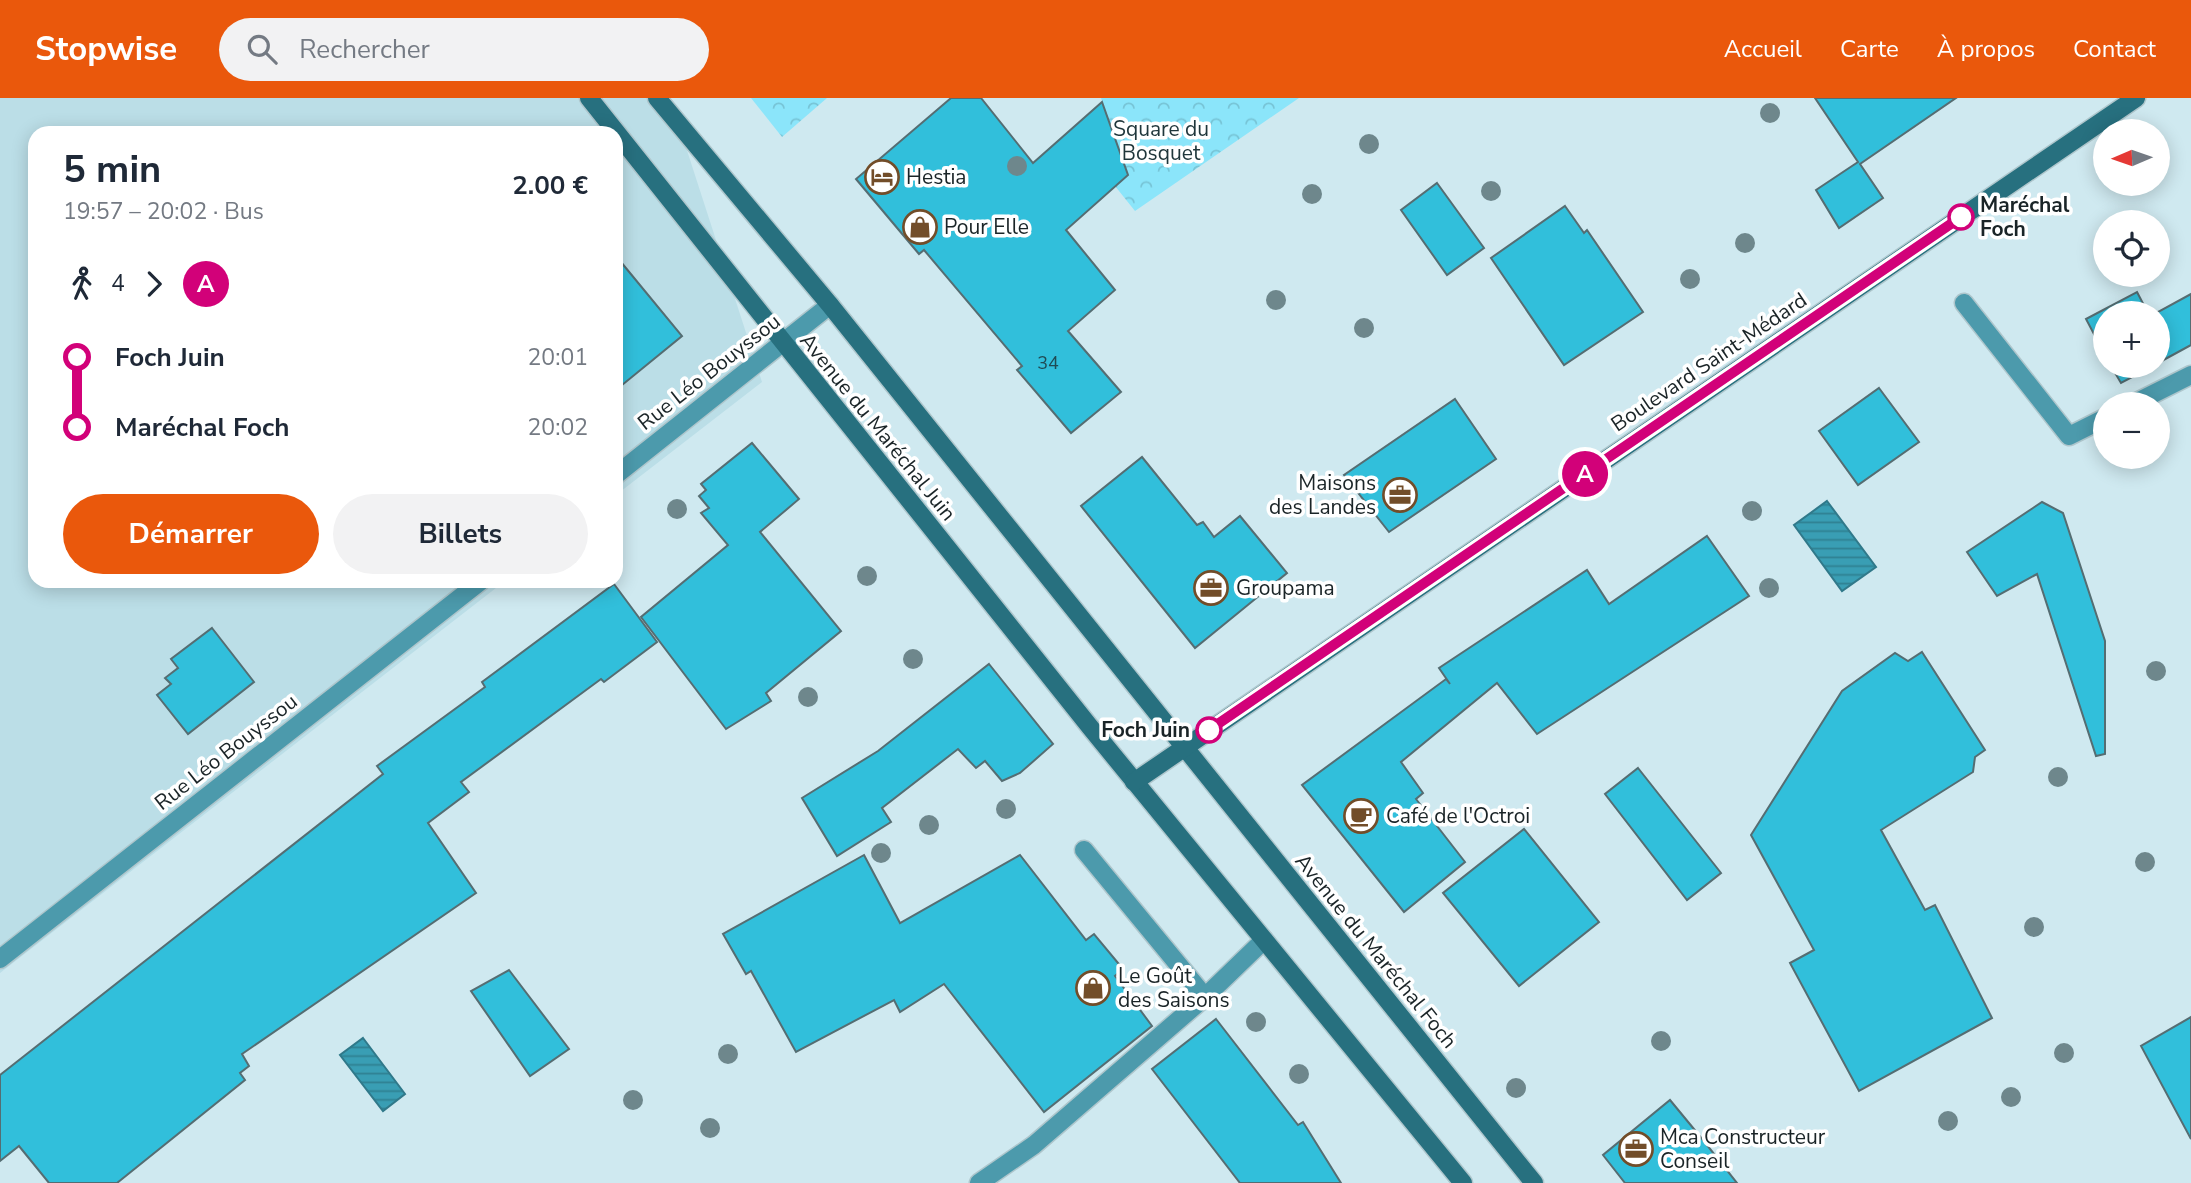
<!DOCTYPE html>
<html lang="fr">
<meta charset="utf-8">
<style>
body{margin:0;font-family:"Nunito Sans",sans-serif;background:#f2f2f3;color:#1f2937;height:100vh;display:flex;flex-direction:column;font-size:26px;white-space:nowrap}
*{box-sizing:border-box;margin:0}
p{font-size:23px;color:#747a83}
.icon{flex:none;width:38px;height:38px;fill:none;stroke:currentColor;stroke-width:2;stroke-linecap:round;stroke-linejoin:round}
.map{position:relative;flex:1;overflow:hidden}
.drawer{position:absolute;left:28px;top:28px;width:595px;height:462px;display:flex;flex-direction:column;background:#fff;border-radius:21px;box-shadow:0 4px 18px #0003}
.drawer>*{flex:none}
.badge{padding:0 14px;border-radius:23px;font-size:24px;line-height:46px}
.needle{width:46px;rotate:268deg}
.tools{position:absolute;left:2093px;top:21px;display:grid;gap:14px}
.tools a{display:grid;place-items:center;width:77px;height:77px;border-radius:50%;background:#fff;box-shadow:0 4px 18px #0003;font-size:35px}
.map>.badge{position:absolute;translate:-50% -50%;box-shadow:0 0 0 4px #fff}
.legs{display:flex;align-items:center;gap:10px;height:77px;padding:0 35px;font-size:23px}
.legs p{margin-inline-start:auto}
.overview{display:flex;align-items:center;justify-content:space-between;height:119px;padding:0 35px}
h1{font-size:38px;font-weight:700;line-height:52px}
.action{display:flex;gap:14px;margin-top:auto;padding:14px 35px}
.action a{flex:1;height:80px;border-radius:42px;background:#ea580c;color:#fff;font-size:28px;font-weight:700;line-height:80px;text-align:center}
.action a+a{background:#f2f2f3;color:#1f2937}
ul{padding:0 35px;list-style:none}
li{display:flex;align-items:center;gap:24px;height:70px;font-size:26px}
li i{display:grid;place-items:center;width:10px;height:100%;margin:0 9px;background:currentColor}
li i::after{content:'';width:18px;height:18px;margin:-9px;border:5px solid;border-radius:50%;background:#fff}
li p{margin-inline-start:auto}
li:first-child i{background:linear-gradient(#0000 50%,currentColor 0)}
li:last-child i{background:linear-gradient(currentColor 50%,#0000 0)}
header{display:flex;align-items:center;gap:42px;box-sizing:border-box;height:98px;padding:0 35px;background:#ea580c;color:#fff}
header strong{font-size:33px}
nav{display:flex;gap:38px;margin-inline-start:auto;font-size:24px}
.search{width:490px;height:63px;background:#f2f2f3;display:flex;align-items:center;gap:18px;box-sizing:border-box;padding:0 24px;border-radius:38px;color:#747a83;font-size:26px}
.map>svg:first-child{display:block}
</style>
<header>
<strong>Stopwise</strong>
<div class="search"><svg class="icon" aria-label="search" viewBox="0 0 24 24"><circle cx="10" cy="10" r="6"/><path d="M15 15l6 6"/></svg>Rechercher</div>
<nav><a>Accueil</a><a>Carte</a><a>À propos</a><a>Contact</a></nav>
</header>
<div class="map">
<svg width="2191" height="1085" viewBox="0 0 2191 1085">
<defs>
<pattern id="park-crowns" width="20" height="18" patternUnits="userSpaceOnUse" patternTransform="scale(1.75)"><rect width="20" height="18" fill="#8be5fa"/><path d="M2 6a3 3 0 1 1 6 0M12 15a3 3 0 1 1 6 0" fill="none" stroke="#77c4d6"/></pattern>
<pattern id="water-rules" width="6" height="5" patternUnits="userSpaceOnUse" patternTransform="scale(1.75)"><rect width="6" height="5" fill="#399eb4"/><path d="M0 2.5h6" fill="none" stroke="#2f8192"/></pattern>
</defs>
<rect width="100%" height="100%" fill="#cfe9f0"/>
<polygon fill="#bbdee7" points="0,0 670,0 762,284 616,397 616,35 35,35 35,483 505,483 0,875"/>
<g fill="url(#park-crowns)">
<polygon points="751,0 827,0 782,39"/>
<polygon points="1101,0 1299,0 1135,113 1115,88 1128,77"/>
</g>
<g fill="url(#water-rules)" stroke="#30798a" stroke-width="2">
<polygon points="1827,403 1876,469 1842,493 1794,427"/>
<polygon points="363,940 405,996 383,1013 340,957"/>
</g>
<g fill="#31bfdb" stroke="#556d72" stroke-width="2">
<polygon points="951,0 981,0 1033,65 1102,4 1128,77 1066,132 1115,192 1068,233 1121,294 1071,335 1017,272 1022,268 924,152 919,156 856,81"/>
<polygon points="1815,0 1956,0 1860,66 1883,100 1839,130 1816,92 1858,64"/>
<polygon points="1437,85 1484,150 1447,177 1401,112"/>
<polygon points="1565,108 1584,135 1587,132 1643,214 1564,267 1491,160"/>
<polygon points="616,158 682,238 616,292"/>
<polygon points="2137,194 2148,215 2105,215 2105,257 2086,221"/>
<polygon points="2191,196 2191,247 2158,265 2156,215"/>
<polygon points="2111,268 2153,268 2121,285"/>
<polygon points="1879,290 1919,344 1858,387 1819,333"/>
<polygon points="1455,301 1496,361 1389,434 1344,377"/>
<polygon points="752,345 799,401 760,434 841,533 766,595 771,603 726,631 641,519 728,447 701,415 709,410 699,398 706,392 701,386"/>
<polygon points="1142,359 1197,427 1203,424 1214,439 1240,418 1287,475 1195,550 1081,408"/>
<polygon points="2042,404 2063,415 2105,543 2105,656 2096,658 2037,476 1997,498 1967,454"/>
<polygon points="1707,438 1749,498 1537,636 1497,585 1401,664 1423,695 1416,701 1465,764 1404,814 1302,687 1446,581 1450,586 1439,570 1587,472 1609,506"/>
<polygon points="614,486 657,544 604,584 601,581 461,684 469,694 428,725 476,795 242,956 249,968 240,975 245,982 117,1085 49,1085 19,1048 0,1063 0,977 383,676 377,668 485,589 482,584"/>
<polygon points="212,530 254,584 188,636 157,597 171,586 165,580 178,570 171,561"/>
<polygon points="1922,554 1985,652 1975,659 1973,674 1881,732 1925,812 1935,807 1992,920 1859,993 1790,865 1814,852 1751,737 1842,593 1895,555 1908,563"/>
<polygon points="989,566 1053,646 1020,675 1002,683 985,663 976,670 958,651 882,710 891,724 837,758 802,700 878,653"/>
<polygon points="1638,670 1721,775 1687,802 1605,696"/>
<polygon points="1524,731 1599,824 1519,888 1443,795"/>
<polygon points="864,757 900,825 1020,757 1086,842 1094,836 1123,871 1115,878 1152,928 1044,1014 944,886 900,914 894,902 796,954 751,873 746,876 723,836"/>
<polygon points="509,872 569,951 530,978 471,893"/>
<polygon points="2191,919 2191,1041 2141,948"/>
<polygon points="1216,921 1298,1027 1303,1024 1341,1085 1240,1085 1152,971"/>
<polygon points="1670,1002 1703,1042 1737,1085 1625,1085 1603,1057"/>
</g>
<g fill="none" stroke-linecap="round" stroke-linejoin="round">
<g stroke="#aec6cc" stroke-width="21">
<g id="service">
<polyline points="1084,752 1205,899"/>
<polyline points="979,1085 1034,1047 1205,899 1264,842"/>
</g>
</g>
<g stroke="#aec6cc" stroke-width="21">
<g id="minor">
<polyline points="1964,205 2069,338 2105,320"/>
<polyline points="2133,306 2191,277"/>
<polyline points="616,377 830,207"/>
<polyline points="0,861 481,483"/>
</g>
</g>
<g stroke="#aec6cc" stroke-width="21">
<g id="secondary">
<polyline points="589,0 1090,629 1463,1085"/>
<polyline points="657,0 830,207 1534,1085"/>
<polyline points="1134,684 2136,0"/>
</g>
</g>
<use href="#service" stroke="#4c9aac" stroke-width="18"/>
<use href="#minor" stroke="#4c9aac" stroke-width="18"/>
<use href="#secondary" stroke="#27707f" stroke-width="18"/>
</g>
<g fill="#6e878c">
<circle cx="1770" cy="15" r="10"/>
<circle cx="1369" cy="46" r="10"/>
<circle cx="1017" cy="68" r="10"/>
<circle cx="1491" cy="93" r="10"/>
<circle cx="1312" cy="96" r="10"/>
<circle cx="1745" cy="145" r="10"/>
<circle cx="1690" cy="181" r="10"/>
<circle cx="1276" cy="202" r="10"/>
<circle cx="1364" cy="230" r="10"/>
<circle cx="677" cy="411" r="10"/>
<circle cx="1752" cy="413" r="10"/>
<circle cx="867" cy="478" r="10"/>
<circle cx="1769" cy="490" r="10"/>
<circle cx="913" cy="561" r="10"/>
<circle cx="2156" cy="573" r="10"/>
<circle cx="808" cy="599" r="10"/>
<circle cx="2058" cy="679" r="10"/>
<circle cx="1006" cy="711" r="10"/>
<circle cx="929" cy="727" r="10"/>
<circle cx="881" cy="755" r="10"/>
<circle cx="2145" cy="764" r="10"/>
<circle cx="2034" cy="829" r="10"/>
<circle cx="1256" cy="924" r="10"/>
<circle cx="1661" cy="943" r="10"/>
<circle cx="2064" cy="955" r="10"/>
<circle cx="728" cy="956" r="10"/>
<circle cx="1299" cy="976" r="10"/>
<circle cx="1516" cy="990" r="10"/>
<circle cx="2011" cy="999" r="10"/>
<circle cx="633" cy="1002" r="10"/>
<circle cx="1948" cy="1023" r="10"/>
<circle cx="710" cy="1030" r="10"/>
</g>
<g fill="none" stroke-linecap="round" stroke-linejoin="round">
<g stroke="#fff" stroke-width="16">
<polyline id="line-1" points="1209,632 1961,119"/>
</g>
<use href="#line-1" stroke="#d20179" stroke-width="10"/>
</g>
<defs>
<g id="hotel-ring" transform="scale(1.75)"><circle r="9.5" fill="#fff" stroke="#724d29" stroke-width="1.5"/><path d="M-6-4.5h1.5V1H6V5H4.5V3h-9V5H-6ZM-4 0a1.8 1.8 0 1 1 3.6 0ZM.5 0V-2.5h3Q6-2.5 6 0Z" fill="#724d29"/></g>
<g id="shop-ring" transform="scale(1.75)"><circle r="9.5" fill="#fff" stroke="#724d29" stroke-width="1.5"/><path d="M-5-2.5h2.3a2.7 3.5 0 0 1 5.4 0H5L5.5 6h-11ZM-1.5-2.5h3a1.5 2.3 0 0 0-3 0Z" fill="#724d29"/></g>
<g id="office-ring" transform="scale(1.75)"><circle r="9.5" fill="#fff" stroke="#724d29" stroke-width="1.5"/><path d="M-6-3h4V-5.5h4V-3h4V5H-6ZM-1-4.5V-3h2v-1.5ZM-6 0V1H6V0Z" fill="#724d29"/></g>
<g id="cafe-ring" transform="scale(1.75)"><circle r="9.5" fill="#fff" stroke="#724d29" stroke-width="1.5"/><path d="M-5.5-4.5H6V0H3Q3 3.5 0 3.5H-2.5Q-5.5 3.5-5.5 0ZM3-3.2v2h1.7v-2ZM-6 4.5H4V6H-6Z" fill="#724d29"/></g>
</defs>
<g fill-rule="evenodd">
<use href="#hotel-ring" x="882" y="79"/>
<use href="#shop-ring" x="920" y="129"/>
<use href="#office-ring" x="1400" y="397"/>
<use href="#office-ring" x="1211" y="490"/>
<use href="#cafe-ring" x="1361" y="718"/>
<use href="#shop-ring" x="1093" y="890"/>
<use href="#office-ring" x="1636" y="1051"/>
</g>
<g fill="#fff" stroke="#d20179" stroke-width="3.5">
<circle cx="1961" cy="119" r="12"/>
<circle cx="1209" cy="632" r="12"/>
</g>
<g text-anchor="middle" stroke-width="7" stroke-linejoin="round" paint-order="stroke">
<g font-size="18" fill="#204b54">
<text x="1048" y="271">34</text>
</g>
<g font-size="21" fill="#1f363b" stroke="#fff">
<text x="1161" y="38">Square du<tspan x="1161" dy="24">Bosquet</tspan></text>
</g>
<g font-size="21" fill="#1a2427" stroke="#fff" text-anchor="start">
<text x="906" y="86">Hestia</text>
<text x="944" y="136">Pour Elle</text>
<text x="1376" y="392" text-anchor="end">Maisons<tspan x="1376" dy="24">des Landes</tspan></text>
<text x="1236" y="497">Groupama</text>
<text x="1386" y="725">Café de l'Octroi</text>
<text x="1118" y="885">Le Goût<tspan x="1118" dy="24">des Saisons</tspan></text>
<text x="1660" y="1046">Mca Constructeur<tspan x="1660" dy="24">Conseil</tspan></text>
</g>
<g font-size="21" font-weight="bold" fill="#1a2427" stroke="#fff" text-anchor="start">
<text x="1980" y="114">Maréchal<tspan x="1980" dy="24">Foch</tspan></text>
<text x="1190" y="639" text-anchor="end">Foch Juin</text>
</g>
<g font-size="21" fill="#1a2427" stroke="#fff">
<text transform="translate(1709 264) rotate(-34)" y="7">Boulevard Saint-Médard</text>
<text transform="translate(709 274) rotate(-38)" y="7">Rue Léo Bouyssou</text>
<text transform="translate(878 329) rotate(51)" y="7">Avenue du Maréchal Juin</text>
<text transform="translate(226 654) rotate(-38)" y="7">Rue Léo Bouyssou</text>
<text transform="translate(1376 853) rotate(51)" y="7">Avenue du Maréchal Foch</text>
</g>
</g>
</svg>
<div class="tools">
<a><svg class="needle" viewBox="-14 -14 28 28"><path d="M0-13l5 13h-10z" fill="#e53935"/><path d="M0 13l5-13h-10z" fill="#747a83"/></svg></a>
<a><svg class="icon" aria-label="locate" viewBox="0 0 24 24"><circle cx="12" cy="12" r="6"/><path d="M12 2v4M12 18v4M2 12h4M18 12h4"/></svg></a>
<a>+</a>
<a>−</a>
</div>
<b class="badge" style="left:1585px;top:376px;background:#d20179;color:#fff">A</b>
<section class="drawer">
<div class="overview"><div><h1>5 min</h1><p>19:57 – 20:02 · Bus</p></div><b>2.00 €</b></div>
<div class="legs"><svg class="icon" aria-label="walk" viewBox="0 0 24 24"><circle cx="13" cy="4" r="2"/><path d="M13 8l-2 6 4 7M11 14l-3 7M7 12l3-4h3l4 4"/></svg>4<svg class="icon" aria-label="forward" viewBox="0 0 24 24"><path d="M9 5l7 7-7 7"/></svg><b class="badge" style="background:#d20179;color:#fff">A</b></div>
<ul>
<li><i style="color:#d20179"></i><b>Foch Juin</b><p>20:01</p></li>
<li><i style="color:#d20179"></i><b>Maréchal Foch</b><p>20:02</p></li>
</ul>
<div class="action"><a>Démarrer</a><a>Billets</a></div>
</section>
</div>
